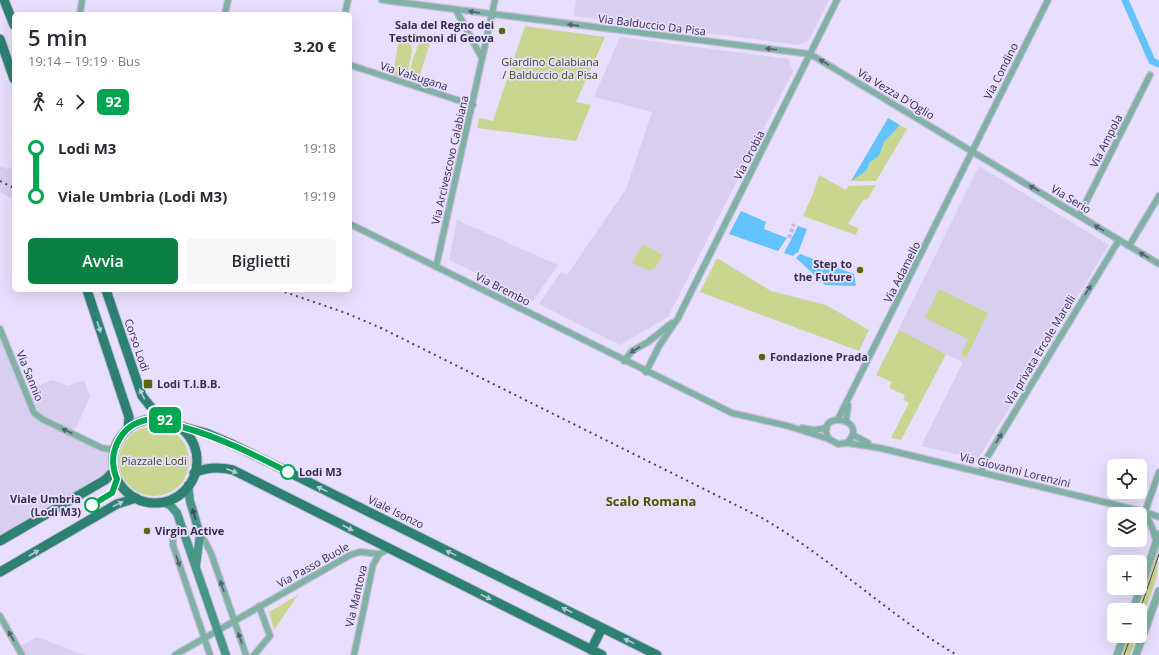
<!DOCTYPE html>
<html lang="it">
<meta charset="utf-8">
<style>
body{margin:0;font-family:"Open Sans",sans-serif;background:#f7f7f7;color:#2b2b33;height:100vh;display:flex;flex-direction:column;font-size:15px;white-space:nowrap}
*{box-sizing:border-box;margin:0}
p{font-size:13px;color:#7c7c81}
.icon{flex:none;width:22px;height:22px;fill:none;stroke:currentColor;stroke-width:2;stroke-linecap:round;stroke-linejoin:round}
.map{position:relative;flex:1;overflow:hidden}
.panel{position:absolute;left:12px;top:12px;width:340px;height:280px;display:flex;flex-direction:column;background:#fff;border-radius:6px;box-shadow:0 4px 16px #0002}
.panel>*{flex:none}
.badge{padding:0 8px;border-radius:6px;font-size:14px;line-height:26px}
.tools{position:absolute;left:1107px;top:459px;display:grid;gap:8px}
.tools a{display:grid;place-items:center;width:40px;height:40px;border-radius:6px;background:#fff;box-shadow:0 4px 16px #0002;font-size:20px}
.map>.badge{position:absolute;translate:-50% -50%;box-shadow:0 0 0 2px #fff}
.legs{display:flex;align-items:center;gap:6px;height:44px;padding:0 16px;font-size:13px}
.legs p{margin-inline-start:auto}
.headline{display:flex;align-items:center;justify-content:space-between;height:68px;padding:0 16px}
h1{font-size:22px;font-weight:600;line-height:30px}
.action{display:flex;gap:8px;margin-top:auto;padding:8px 16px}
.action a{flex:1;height:46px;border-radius:6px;background:#0b8043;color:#fff;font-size:16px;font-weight:600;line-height:46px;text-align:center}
.action a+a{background:#f7f7f7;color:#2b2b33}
ul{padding:0 16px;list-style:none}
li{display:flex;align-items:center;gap:14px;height:48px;font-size:15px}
li i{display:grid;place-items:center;width:6px;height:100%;margin:0 5px;background:currentColor}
li i::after{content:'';width:10px;height:10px;margin:-5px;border:3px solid;border-radius:50%;background:#fff}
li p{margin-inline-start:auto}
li:first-child i{background:linear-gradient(#0000 50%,currentColor 0)}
li:last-child i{background:linear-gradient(currentColor 50%,#0000 0)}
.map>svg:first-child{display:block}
</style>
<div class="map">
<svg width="1159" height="655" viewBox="0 0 1159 655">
<rect width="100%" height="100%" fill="#e7dffd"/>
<g fill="#d8cff0">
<polygon points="576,0 829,0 809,40 798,45 574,16"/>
<polygon points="620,37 788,59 793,71 668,317 620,345 539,304 561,272 567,275 626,189 652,112 594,97"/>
<polygon points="0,166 7,169 14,167 14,199 0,192"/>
<polygon points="979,166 1109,245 978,459 921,446 963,362 898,331"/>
<polygon points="457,220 549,261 558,265 533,301 449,260"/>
<polygon points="0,331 24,391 53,380 67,386 84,380 90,397 72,436 113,454 114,473 0,538"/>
<polygon points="37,637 85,655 25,655 20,646"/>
</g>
<g fill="#c8d68f">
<polygon points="525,26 605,37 576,102 591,105 576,141 477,128 479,118 493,121"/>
<polygon points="399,37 409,38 412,51 407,75 401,79 393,76"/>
<path d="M 421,39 L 431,40 L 417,84 L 412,82 C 407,69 416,51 421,39 Z"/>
<polygon points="900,125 907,129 876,181 851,181 866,171 870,162 879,156 884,142"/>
<polygon points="819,175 846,190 848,186 876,185 868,199 863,200 848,224 858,228 856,235 803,216 813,194"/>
<polygon points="643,244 663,255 656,266 650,271 632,263"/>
<polygon points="717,258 771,291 826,305 869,330 859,351 700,292"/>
<polygon points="939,289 988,313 966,358 961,355 968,339 925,318"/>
<polygon points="899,330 946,354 901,440 891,438 909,403 903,400 905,395 889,388 892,382 876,375"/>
<circle cx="154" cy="461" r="35"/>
<polygon points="1159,546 1157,576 1140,626 1140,610 1137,610"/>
<polygon points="298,595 274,630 269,612"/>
<polygon points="1128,636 1137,636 1130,655 1121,655"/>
</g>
<g fill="#62c3fd">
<polygon points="888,118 900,125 884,142 879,156 870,162 866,171 851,181"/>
<polygon points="741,211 766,222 764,229 787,238 778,251 729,234"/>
<polygon points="798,226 807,229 798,253 796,253 793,256 784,253"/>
<polygon points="800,254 854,274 856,286 825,285 796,258"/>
</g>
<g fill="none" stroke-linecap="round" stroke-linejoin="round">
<polyline stroke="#62c3fd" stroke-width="7" points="1125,0 1152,61 1159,64"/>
<polyline stroke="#c4bcd9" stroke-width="4" stroke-dasharray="4 2" stroke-linecap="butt" points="789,238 794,224"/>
<g stroke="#c4bcd9" stroke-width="8">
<g id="minor">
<polyline points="382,0 810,54 1159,264"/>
<polyline points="456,10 482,58"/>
<polyline points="80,14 82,0"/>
<polyline points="225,14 228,0"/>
<polyline points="345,14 348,0"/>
<polyline points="350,65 473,105"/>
<polyline points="1079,216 1150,75"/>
<polyline points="350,224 732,413 788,426 829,439 838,444 847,443 880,448 1145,512 1159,517"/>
<polyline points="1129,246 1159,196"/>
<polyline points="436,267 495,0"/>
<polyline points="0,329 34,413 42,419 102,448 109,449 115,447"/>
<polyline points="624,361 632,351 648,342 672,323"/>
<polyline points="646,372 659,346 678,318 837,0"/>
<polyline points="838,419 1048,0"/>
<polyline points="846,421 848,405"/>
<polyline points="802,428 814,430 827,428"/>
<polyline points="853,435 868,443"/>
<path d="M 829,439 C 812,410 872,417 847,443"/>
<polyline points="981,472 985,461 1119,240"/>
<polyline points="1145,512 1159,472"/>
<polyline points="1145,512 1153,530 1156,541"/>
<polyline points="181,525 173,538 173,545 210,655"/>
<polyline points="201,534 211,553 246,655"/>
<polyline points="0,616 22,655"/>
<polyline points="175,655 350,555 360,552 379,554"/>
<polyline points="254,655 270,636 259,606"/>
<polyline points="354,655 373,565 379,554 389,549"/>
</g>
</g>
<g stroke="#c4bcd9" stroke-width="9">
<g id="tertiary">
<polyline points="1133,610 1159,534"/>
<polyline points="1117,655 1124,636"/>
<polyline points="1136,655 1159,591"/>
</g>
</g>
<g stroke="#c4bcd9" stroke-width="10">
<g id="secondary">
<polyline points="188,485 190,501 200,535 196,565"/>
<polyline points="162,502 170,505 177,513 226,655"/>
</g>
</g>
<g stroke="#c4bcd9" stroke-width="11">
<g id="primary">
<polyline points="4,0 14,25"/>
<polyline points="0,39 14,79"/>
<polyline points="87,290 129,417 128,429"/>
<polyline points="106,290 142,396 154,411 165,419"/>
<circle cx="155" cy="461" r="42"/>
<polyline points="176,425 206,433 234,445 657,655"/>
<path d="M 194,473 C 207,467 220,467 233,470 L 602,655"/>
<polyline points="0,541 105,480 114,471"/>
<polyline points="0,572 117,504 136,498"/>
<polyline points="591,650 602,628"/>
</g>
</g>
<use href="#minor" stroke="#80b1a5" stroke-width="5.5"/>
<use href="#tertiary" stroke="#80b1a5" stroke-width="7"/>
<use href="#secondary" stroke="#469786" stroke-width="8"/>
<use href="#primary" stroke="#2d8170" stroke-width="9"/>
<g stroke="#4f4664" stroke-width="1">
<polyline points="1140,610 1159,554"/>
<polyline points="1124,655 1131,636"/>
</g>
<g stroke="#4f4664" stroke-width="2" stroke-dasharray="2 4" stroke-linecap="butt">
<polyline points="0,181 14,188"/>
<path d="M 279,290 L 346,313 L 381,328 L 762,518 C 831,558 888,615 957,655"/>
</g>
</g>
<defs><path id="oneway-solid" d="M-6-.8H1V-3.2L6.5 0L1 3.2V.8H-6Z"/></defs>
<g fill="#54626f">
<use href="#oneway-solid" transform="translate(474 12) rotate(-172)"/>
<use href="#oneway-solid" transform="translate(573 25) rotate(-172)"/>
<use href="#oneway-solid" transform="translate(771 49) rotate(-173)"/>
<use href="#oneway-solid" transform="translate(824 62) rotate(-149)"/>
<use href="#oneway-solid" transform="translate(1034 188) rotate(-149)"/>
<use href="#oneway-solid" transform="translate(1099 228) rotate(-148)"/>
<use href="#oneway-solid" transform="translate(1144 255) rotate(-149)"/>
<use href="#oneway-solid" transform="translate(1088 290) rotate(-59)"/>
<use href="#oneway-solid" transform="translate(635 350) rotate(147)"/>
<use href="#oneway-solid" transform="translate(67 431) rotate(-155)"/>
<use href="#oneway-solid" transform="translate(999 438) rotate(-59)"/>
<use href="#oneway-solid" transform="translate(178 561) rotate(71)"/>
<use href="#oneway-solid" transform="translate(222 586) rotate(-109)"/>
<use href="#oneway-solid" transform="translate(11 636) rotate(-120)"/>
<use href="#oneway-solid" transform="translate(240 638) rotate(-109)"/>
</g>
<g fill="#b8c8da">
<use href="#oneway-solid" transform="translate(99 327) rotate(72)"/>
<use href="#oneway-solid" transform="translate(142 394) rotate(-116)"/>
<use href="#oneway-solid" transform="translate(232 471) rotate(21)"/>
<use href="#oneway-solid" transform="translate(322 489) rotate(-154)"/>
<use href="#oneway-solid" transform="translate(118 504) rotate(-26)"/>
<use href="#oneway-solid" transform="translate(348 528) rotate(27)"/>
<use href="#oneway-solid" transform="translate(34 553) rotate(-30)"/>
<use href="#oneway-solid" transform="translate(451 553) rotate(-154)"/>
<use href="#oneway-solid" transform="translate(486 597) rotate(27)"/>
<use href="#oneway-solid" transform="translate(567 610) rotate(-154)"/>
<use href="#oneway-solid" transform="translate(629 641) rotate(-154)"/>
</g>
<use fill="#3b485a" href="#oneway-solid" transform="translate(194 514) rotate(-108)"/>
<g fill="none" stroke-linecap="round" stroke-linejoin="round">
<g stroke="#fff" stroke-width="9">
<path id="line-1" d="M 92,505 L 112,493 L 117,479 C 111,465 112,451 120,438 C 127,427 139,420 153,419 C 163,419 170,423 179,426 C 219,437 251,453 288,472"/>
</g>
<use href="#line-1" stroke="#00a651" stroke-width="6"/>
</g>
<g fill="#5a660a" stroke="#e7dffd" stroke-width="1.5">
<circle cx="502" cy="31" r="4"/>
<circle cx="860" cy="270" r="4"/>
<circle cx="762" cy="357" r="4"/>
<rect x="143" y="379" width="10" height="10" rx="2"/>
<circle cx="147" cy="531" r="4"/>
</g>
<g fill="#fff" stroke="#00a651" stroke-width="2">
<circle cx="288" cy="472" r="7"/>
<circle cx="92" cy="505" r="7"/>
</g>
<g text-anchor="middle" stroke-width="3.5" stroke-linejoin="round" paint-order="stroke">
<g font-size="11" font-weight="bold" fill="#372e4b" stroke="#e7dffd" text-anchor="start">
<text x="494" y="29" text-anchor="end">Sala del Regno dei<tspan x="494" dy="13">Testimoni di Geova</tspan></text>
<text x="852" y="268" text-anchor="end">Step to<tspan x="852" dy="13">the Future</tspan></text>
<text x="770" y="361">Fondazione Prada</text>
<text x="157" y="388">Lodi T.I.B.B.</text>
<text x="155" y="535">Virgin Active</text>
</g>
<g font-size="11" fill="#372e4b" stroke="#e7dffd">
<text transform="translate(652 25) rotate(7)" y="4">Via Balduccio Da Pisa</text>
<text transform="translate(1001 71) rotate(-63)" y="4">Via Condino</text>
<text transform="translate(414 76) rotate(18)" y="4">Via Valsugana</text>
<text transform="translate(896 94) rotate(31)" y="4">Via Vezza D'Oglio</text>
<text transform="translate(1106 141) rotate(-63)" y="4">Via Ampola</text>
<text transform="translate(749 155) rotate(-63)" y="4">Via Orobia</text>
<text transform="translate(450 160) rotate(-77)" y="4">Via Arcivescovo Calabiana</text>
<text transform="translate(1071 199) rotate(31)" y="4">Via Serio</text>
<text transform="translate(902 272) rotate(-63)" y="4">Via Adamello</text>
<text transform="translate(503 289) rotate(27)" y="4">Via Brembo</text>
<text transform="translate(137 345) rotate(71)" y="4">Corso Lodi</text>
<text transform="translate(1040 350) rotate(-59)" y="4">Via privata Ercole Marelli</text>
<text transform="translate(30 376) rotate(68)" y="4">Via Sannio</text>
<text transform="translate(1015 470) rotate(14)" y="4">Via Giovanni Lorenzini</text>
<text transform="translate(396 512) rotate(26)" y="4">Viale Isonzo</text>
<text transform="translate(313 565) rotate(-29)" y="4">Via Passo Buole</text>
<text transform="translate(356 596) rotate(-77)" y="4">Via Mantova</text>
</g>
<g font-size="11" fill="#40471f" stroke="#e7dffd">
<text x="550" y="66">Giardino Calabiana<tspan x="550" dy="13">/ Balduccio da Pisa</tspan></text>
<text x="154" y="465">Piazzale Lodi</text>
</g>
<g font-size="11" font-weight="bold" fill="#372e4b" stroke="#e7dffd" text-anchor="start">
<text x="299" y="476">Lodi M3</text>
<text x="81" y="503" text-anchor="end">Viale Umbria<tspan x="81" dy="13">(Lodi M3)</tspan></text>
</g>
<g font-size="13" font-weight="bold" fill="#4b5500" stroke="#e7dffd">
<text x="651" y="506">Scalo Romana</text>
</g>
</g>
</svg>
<div class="tools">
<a><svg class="icon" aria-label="locate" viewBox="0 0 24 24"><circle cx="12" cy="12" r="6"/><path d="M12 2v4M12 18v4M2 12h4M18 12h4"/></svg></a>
<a><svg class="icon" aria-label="layers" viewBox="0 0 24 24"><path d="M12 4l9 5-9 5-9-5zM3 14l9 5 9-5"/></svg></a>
<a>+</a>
<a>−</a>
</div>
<b class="badge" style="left:165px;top:420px;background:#00a651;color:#fff">92</b>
<section class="panel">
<div class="headline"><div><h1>5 min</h1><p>19:14 – 19:19 · Bus</p></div><b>3.20 €</b></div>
<div class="legs"><svg class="icon" aria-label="walk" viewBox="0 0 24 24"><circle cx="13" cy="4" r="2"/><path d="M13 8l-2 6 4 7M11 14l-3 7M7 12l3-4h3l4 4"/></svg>4<svg class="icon" aria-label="forward" viewBox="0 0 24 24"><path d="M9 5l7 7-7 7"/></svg><b class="badge" style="background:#00a651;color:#fff">92</b></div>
<ul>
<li><i style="color:#00a651"></i><b>Lodi M3</b><p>19:18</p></li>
<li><i style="color:#00a651"></i><b>Viale Umbria (Lodi M3)</b><p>19:19</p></li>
</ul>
<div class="action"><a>Avvia</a><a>Biglietti</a></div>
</section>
</div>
